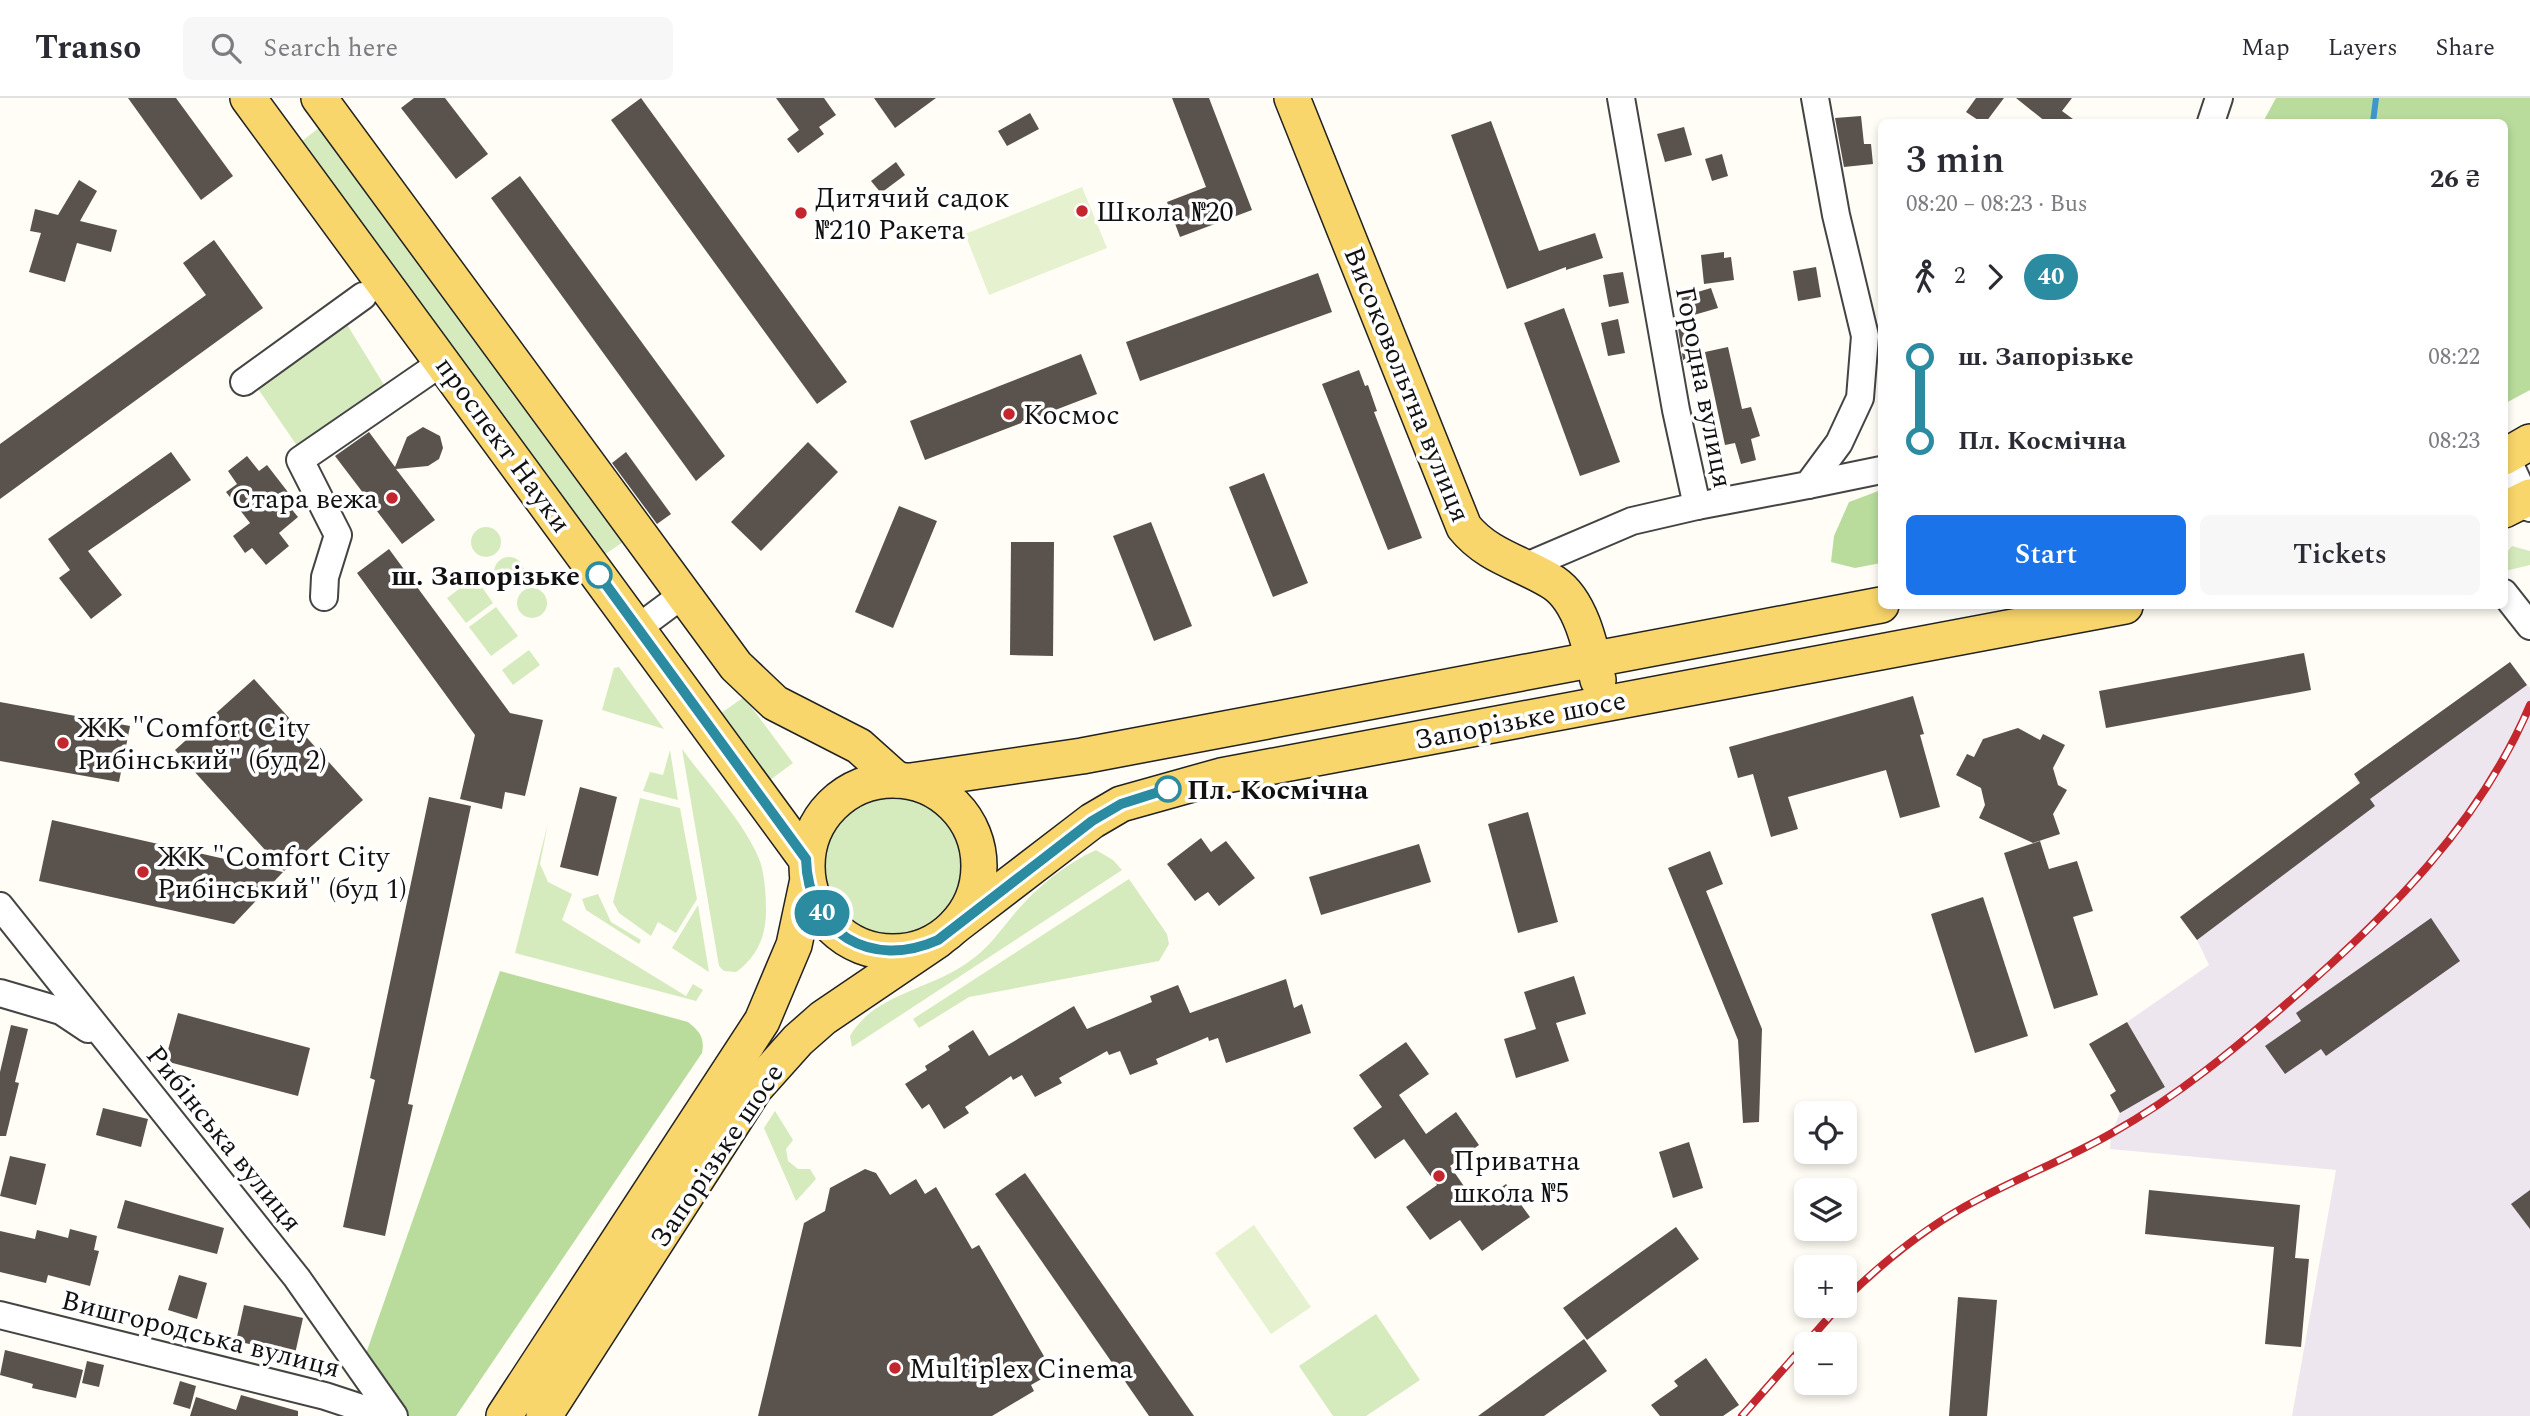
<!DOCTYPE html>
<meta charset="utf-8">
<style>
body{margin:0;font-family:Spectral,serif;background:#f7f7f7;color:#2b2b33;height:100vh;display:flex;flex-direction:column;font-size:26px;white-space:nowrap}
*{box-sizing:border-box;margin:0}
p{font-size:23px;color:#7c7c81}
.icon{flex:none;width:38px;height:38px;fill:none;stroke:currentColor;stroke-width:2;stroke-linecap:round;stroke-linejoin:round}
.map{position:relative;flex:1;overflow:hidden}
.sheet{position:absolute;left:1878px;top:21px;width:630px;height:490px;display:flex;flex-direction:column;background:#fff;border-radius:10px;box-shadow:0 4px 10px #0003}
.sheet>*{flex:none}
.badge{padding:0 14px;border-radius:23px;font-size:24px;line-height:46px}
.controls{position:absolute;left:1794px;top:1003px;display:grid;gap:14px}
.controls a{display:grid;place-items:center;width:63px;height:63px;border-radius:10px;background:#fff;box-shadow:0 4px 10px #0003;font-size:35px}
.map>.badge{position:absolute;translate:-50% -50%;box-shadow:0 0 0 4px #fff}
.legs{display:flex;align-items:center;gap:10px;height:77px;padding:0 28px;font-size:23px}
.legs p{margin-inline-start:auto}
.overview{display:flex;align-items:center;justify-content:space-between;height:119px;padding:0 28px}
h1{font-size:38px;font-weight:600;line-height:52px}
.cta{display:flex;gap:14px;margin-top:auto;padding:14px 28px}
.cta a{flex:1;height:80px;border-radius:10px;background:#1a73e8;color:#fff;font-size:28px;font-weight:600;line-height:80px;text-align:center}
.cta a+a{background:#f7f7f7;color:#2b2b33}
ul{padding:0 28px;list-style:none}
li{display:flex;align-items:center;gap:24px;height:84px;font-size:26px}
li i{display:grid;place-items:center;width:10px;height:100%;margin:0 9px;background:currentColor}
li i::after{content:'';width:18px;height:18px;margin:-9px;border:5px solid;border-radius:50%;background:#fff}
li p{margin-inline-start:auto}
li:first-child i{background:linear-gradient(#0000 50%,currentColor 0)}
li:last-child i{background:linear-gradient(currentColor 50%,#0000 0)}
header{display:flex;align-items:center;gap:42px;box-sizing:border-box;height:98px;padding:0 35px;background:#fff;border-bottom:2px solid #e1e1e2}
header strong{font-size:33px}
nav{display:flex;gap:38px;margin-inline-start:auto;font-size:24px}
.search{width:490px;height:63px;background:#f7f7f7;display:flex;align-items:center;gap:18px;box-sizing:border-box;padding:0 24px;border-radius:10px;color:#7c7c81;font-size:26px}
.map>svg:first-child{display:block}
</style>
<header>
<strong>Transo</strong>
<div class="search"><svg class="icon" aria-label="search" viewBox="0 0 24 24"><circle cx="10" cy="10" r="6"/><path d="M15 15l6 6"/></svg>Search here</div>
<nav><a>Map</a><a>Layers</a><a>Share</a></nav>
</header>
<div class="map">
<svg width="2530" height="1318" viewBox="0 0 2530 1318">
<rect width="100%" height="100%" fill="#fffdf5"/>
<polygon fill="#eee6ef" points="2510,564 2530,590 2530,1318 2292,1318 2336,1072 2110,1051 2111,1036 2120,1015 2165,989 2127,924 2209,867 2197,842 2180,819 2358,686 2354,676"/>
<g fill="#d5ebbd">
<polygon points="324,26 626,442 601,459 298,46"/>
<polygon points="343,220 389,295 302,355 254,285"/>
<circle cx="486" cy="444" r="15"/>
<polygon points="2512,448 2530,453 2530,467 2505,473 2504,458"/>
<circle cx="509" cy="474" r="15"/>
<polygon points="475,479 493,505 466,525 447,500"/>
<circle cx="532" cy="505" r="15"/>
<polygon points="496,509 518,538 491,558 469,529"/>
<polygon points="529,552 540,567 513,587 502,572"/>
<polygon points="619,569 664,631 602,612 614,570"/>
<polygon points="744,599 793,665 766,685 717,618"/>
<path d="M 682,651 C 706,684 748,728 761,766 C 765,782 766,798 766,814 C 766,839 756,860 736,874 L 724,873 L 719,868 Z"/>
<polygon points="670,652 678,702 643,693 650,674 663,677"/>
<circle cx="893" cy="769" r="74"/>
<polygon points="640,700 680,710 697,801 676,835 658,824 651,838 619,815 613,804"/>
<polygon points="548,725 540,766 548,784 572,796 562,822 686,898 693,886 703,892 696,903 515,855"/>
<path d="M 1096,752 L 1113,762 L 1122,772 L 852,949 L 850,938 C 874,896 929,892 967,865 C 987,852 1000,833 1015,815 C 1037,789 1065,766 1096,752 Z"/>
<polygon points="1129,781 1167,836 1169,846 1159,863 969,899 919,930 913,921"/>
<polygon points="598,796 611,824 641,842 639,846 586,812 582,801"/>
<polygon points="698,807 709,874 672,850"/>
<polygon points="775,1013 793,1042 786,1051 788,1063 798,1071 810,1071 816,1081 796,1103 764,1030"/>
<polygon points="1376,1216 1420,1282 1366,1318 1333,1318 1299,1268"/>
</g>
<g fill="#b9dc9c">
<polygon points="2276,0 2530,0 2530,292 2504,306 2504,24 2263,24"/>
<polygon points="1881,392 1881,465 1855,470 1831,464 1834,438 1849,404"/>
<path d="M 500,873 L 688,924 C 699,933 705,939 702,955 L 456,1318 L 409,1318 L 363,1264 Z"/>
</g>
<g fill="#e6f2cf">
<polygon points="1082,89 1107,150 989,197 965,136"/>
<polygon points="1254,1127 1311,1209 1271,1236 1215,1155"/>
</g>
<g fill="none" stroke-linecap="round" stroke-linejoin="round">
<polyline stroke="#3f96cf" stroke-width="6" points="2373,24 2376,0"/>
</g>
<g fill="#5a524d">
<polygon points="128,0 176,0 233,78 201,102"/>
<polygon points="414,0 445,0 488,56 456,81 401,10"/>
<polygon points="641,0 847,284 817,306 611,22"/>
<polygon points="776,0 824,0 836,17 819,29 824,36 798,55 787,41 799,32"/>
<polygon points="874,0 936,0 895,30"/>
<polygon points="1172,0 1209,0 1252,112 1180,139 1167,104 1206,89"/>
<polygon points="1976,0 2004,0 1986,24 1981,24 1966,14"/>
<polygon points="2016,0 2072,0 2062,13 2077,24 2046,24"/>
<polygon points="1030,15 1039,31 1007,48 998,33"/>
<polygon points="1861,18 1864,46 1871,46 1873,66 1844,69 1835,20"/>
<polygon points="1491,23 1539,153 1595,135 1603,160 1566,172 1566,169 1507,191 1451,37"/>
<polygon points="1684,29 1692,57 1665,64 1657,36"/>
<polygon points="1722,56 1728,78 1712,83 1705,61"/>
<polygon points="896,64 905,77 881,95 871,83"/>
<polygon points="520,78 725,358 696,383 491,100"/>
<polygon points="79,82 97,93 80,123 117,132 111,154 77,145 65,184 29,174 41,135 30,133 35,111 58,117"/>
<polygon points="214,142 263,210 0,401 0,346 206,197 183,165"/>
<polygon points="1724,154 1724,160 1731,159 1734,182 1704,186 1701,157"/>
<polygon points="1816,169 1821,199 1798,203 1793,173"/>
<polygon points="1623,174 1629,205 1609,209 1603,177"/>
<polygon points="1318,175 1332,214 1140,283 1126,244"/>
<polygon points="1711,190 1718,210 1687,219 1681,199"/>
<polygon points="1564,210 1620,364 1580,378 1524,225"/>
<polygon points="1618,221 1625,255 1608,258 1601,225"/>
<polygon points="1688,227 1697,258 1683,262 1678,230"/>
<polygon points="1728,249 1742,311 1751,309 1760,338 1751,341 1756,362 1741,366 1735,345 1725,347 1705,254"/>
<polygon points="1081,256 1097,296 925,362 910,323"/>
<polygon points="1359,272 1365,288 1368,287 1377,313 1374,314 1422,440 1388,452 1322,286"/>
<polygon points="423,329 440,338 443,350 439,361 428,368 396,371 435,422 402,446 335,358 369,334 395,369 407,339"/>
<polygon points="808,344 838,374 761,453 731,424"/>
<polygon points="171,354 191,382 88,453 122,497 91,521 59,480 70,472 48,441"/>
<polygon points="626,354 671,416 657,426 612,365"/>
<polygon points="247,358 259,373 267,367 291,398 285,403 298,419 279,435 289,448 266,467 252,450 245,455 233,438 250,425 226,394 237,386 228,373"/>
<polygon points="1264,375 1308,485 1273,499 1229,389"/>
<polygon points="899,408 937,423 893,530 855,514"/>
<polygon points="1151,424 1192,528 1154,543 1113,438"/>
<polygon points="1011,444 1054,444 1053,558 1010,557"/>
<polygon points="389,451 510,615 543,622 525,698 505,694 502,711 460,701 475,637 357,475"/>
<polygon points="2304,555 2311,592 2106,630 2099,593"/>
<polygon points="2510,564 2527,587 2370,701 2375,708 2197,842 2180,819 2360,685 2354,676"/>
<polygon points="254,581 363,702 284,773 175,652"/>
<polygon points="1913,598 1924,636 1920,637 1940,709 1900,720 1886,672 1788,699 1798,731 1771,739 1753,676 1738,680 1729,649"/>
<polygon points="0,604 130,628 119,684 0,663"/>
<polygon points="2018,630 2040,642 2043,636 2065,647 2053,670 2058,687 2067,692 2053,716 2060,736 2033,745 1979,720 1985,707 1981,690 1956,677 1967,656 1974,659 1983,641"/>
<polygon points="580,689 617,699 598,778 560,769"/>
<polygon points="429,699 471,708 408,1006 413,1007 385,1138 343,1129 375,982 370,980"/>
<polygon points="1528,714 1558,824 1518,835 1488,726"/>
<polygon points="52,722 283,774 234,826 39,783"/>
<polygon points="1201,740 1211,754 1226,743 1255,780 1219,808 1208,794 1195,803 1167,766"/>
<polygon points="2040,743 2049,771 2077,763 2093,813 2073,819 2098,897 2054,911 2004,755"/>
<polygon points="1419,746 1431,784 1321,817 1309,779"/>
<polygon points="1710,753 1723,786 1706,793 1762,931 1759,1024 1743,1025 1738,942 1668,770"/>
<polygon points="1983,799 2028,938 1975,955 1931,816"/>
<polygon points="2431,820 2460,863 2326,958 2321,951 2285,976 2265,948 2301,923 2296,915"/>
<polygon points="1574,878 1586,916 1556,925 1569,963 1516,980 1504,941 1536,931 1524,894"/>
<polygon points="1286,881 1294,910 1302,906 1311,935 1226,965 1218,940 1209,943 1208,939 1156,961 1158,966 1130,977 1120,953 1109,957 1107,953 1059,980 1062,985 1035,999 1022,977 1013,982 1011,978 965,1009 969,1015 944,1031 929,1006 922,1011 905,986 927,972 925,968 950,952 948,948 973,932 989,958 1074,908 1087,931 1152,904 1150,898 1178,887 1190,915"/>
<polygon points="178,915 310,950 298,998 165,963"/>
<polygon points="2127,924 2165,989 2120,1015 2110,997 2116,993 2089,946"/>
<polygon points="11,927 28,931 15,984 19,985 6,1038 0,1038 0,974"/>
<polygon points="1406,944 1429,976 1399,997 1426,1036 1456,1014 1479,1047 1450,1068 1477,1107 1506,1086 1530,1119 1482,1153 1460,1122 1430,1142 1406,1109 1437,1087 1404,1041 1375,1061 1353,1030 1382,1009 1359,977"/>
<polygon points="103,1010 148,1021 141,1049 96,1037"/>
<polygon points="1689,1044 1703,1090 1673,1100 1659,1054"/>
<polygon points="10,1058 46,1066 36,1107 0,1098"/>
<polygon points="865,1071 876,1075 890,1097 916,1081 925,1096 936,1089 972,1151 979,1147 1048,1265 1040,1269 1045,1279 1031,1287 1034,1293 992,1318 758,1318 804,1125 825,1113 830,1090"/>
<polygon points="1025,1075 1194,1318 1149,1318 995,1096"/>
<polygon points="2149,1092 2300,1107 2295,1160 2309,1161 2301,1249 2265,1246 2274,1149 2145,1136"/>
<polygon points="2530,1092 2530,1131 2511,1106"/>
<polygon points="125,1102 224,1130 217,1156 117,1130"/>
<polygon points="1676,1129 1699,1161 1587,1242 1563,1210"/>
<polygon points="70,1131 97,1138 94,1152 99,1153 90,1188 48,1177 46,1185 0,1174 0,1133 35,1141 37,1132 68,1140"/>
<polygon points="179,1177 207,1185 197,1221 168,1212"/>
<polygon points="1958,1199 1997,1202 1987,1318 1949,1318"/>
<polygon points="244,1207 303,1220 295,1256 236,1243"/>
<polygon points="1584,1241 1607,1273 1582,1291 1544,1318 1478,1318"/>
<polygon points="5,1252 83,1272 76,1300 32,1290 33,1286 0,1277"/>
<polygon points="1706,1260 1739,1307 1723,1318 1660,1318 1651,1307 1678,1288 1674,1283"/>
<polygon points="87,1263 104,1267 99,1289 82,1285"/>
<polygon points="180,1283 196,1288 190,1311 173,1306"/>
<polygon points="241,1297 298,1313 298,1318 190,1318 196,1299 236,1312"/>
</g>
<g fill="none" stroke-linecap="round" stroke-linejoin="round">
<g stroke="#444" stroke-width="30">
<g id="minor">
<polyline points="2211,24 2219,0"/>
<polyline points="244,284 363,198"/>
<polyline points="2506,358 2530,410"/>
<polyline points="1808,387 1881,372"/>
<polyline points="1697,408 1808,387 1839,345 1860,300 1865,238 1836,117 1815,0"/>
<polyline points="1522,470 1632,423 1697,408 1676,312 1621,0"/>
<polyline points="2504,495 2530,528"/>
<polyline points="324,499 325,479 338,437 300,362 444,263"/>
<polyline points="638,530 681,498"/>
<polyline points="0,808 297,1180 394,1318"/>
<polyline points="0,895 61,913 88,931"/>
<polyline points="0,1217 325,1298 386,1318"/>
</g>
</g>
<g stroke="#222" stroke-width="38">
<g id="major">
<polyline points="248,0 806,761"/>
<polyline points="319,0 736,568 775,605 859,648 897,682"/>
<path d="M 1292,0 L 1464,429 C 1488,459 1523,465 1554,485 C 1582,504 1591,552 1598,582"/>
<polyline points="2504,359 2530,344"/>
<polyline points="2504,412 2530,399"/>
<circle cx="893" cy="768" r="86"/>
<polyline points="911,683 1082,658 1881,507"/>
<polyline points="955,828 1092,723 1121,706 1221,678 2125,508"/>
<polyline points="504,1318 762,923 794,847 807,786"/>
<polyline points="544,1318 755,990 798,942 823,920 938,842"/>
</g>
</g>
<use href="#minor" stroke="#fff" stroke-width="26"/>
<use href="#major" stroke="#f9d66b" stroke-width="35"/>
<g stroke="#c4262e" stroke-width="8">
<g id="rail">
<path d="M 1844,1202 C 1885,1162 1928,1127 1979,1101 C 2022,1078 2069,1060 2112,1035 C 2178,998 2236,950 2293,900 C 2389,816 2479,727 2530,607"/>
<polyline points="1742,1318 1839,1208"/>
</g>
</g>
<use href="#rail" stroke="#fff" stroke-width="5" stroke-dasharray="16" stroke-linecap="butt"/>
</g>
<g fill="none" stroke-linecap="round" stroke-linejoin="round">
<g stroke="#fff" stroke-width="16">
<path id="line-1" d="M 599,477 L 806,761 C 808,835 871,872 938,842 L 1092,723 L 1121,706 L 1168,691"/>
</g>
<use href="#line-1" stroke="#2b8ba1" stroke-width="10"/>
</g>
<g fill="#c4262e" stroke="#fff" stroke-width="2.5">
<circle cx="1082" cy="113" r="7"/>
<circle cx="801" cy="115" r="7"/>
<circle cx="1009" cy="316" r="7"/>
<circle cx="392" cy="400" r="7"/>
<circle cx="63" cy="645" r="7"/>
<circle cx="143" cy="774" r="7"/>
<circle cx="1439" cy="1078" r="7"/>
<circle cx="895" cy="1270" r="7"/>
</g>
<g fill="#fff" stroke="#2b8ba1" stroke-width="3.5">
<circle cx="599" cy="477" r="12"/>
<circle cx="1168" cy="691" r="12"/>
</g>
<g text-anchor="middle" stroke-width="7" stroke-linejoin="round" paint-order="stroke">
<g font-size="28" fill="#111" stroke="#fff" text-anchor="start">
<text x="815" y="109">Дитячий садок<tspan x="815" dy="32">№210 Ракета</tspan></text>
<text x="1096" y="123">Школа №20</text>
<text x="1023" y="326">Космос</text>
<text x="378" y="410" text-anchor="end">Стара вежа</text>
<text x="77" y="639">ЖК "Comfort City<tspan x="77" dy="32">Рибінський" (буд 2)</tspan></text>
<text x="157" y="768">ЖК "Comfort City<tspan x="157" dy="32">Рибінський" (буд 1)</tspan></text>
<text x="1453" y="1072">Приватна<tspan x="1453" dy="32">школа №5</tspan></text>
<text x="909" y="1280">Multiplex Cinema</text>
</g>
<g font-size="28" fill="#111" stroke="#fff">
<text transform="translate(1408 286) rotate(68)" y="10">Високовольтна вулиця</text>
<text transform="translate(1705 289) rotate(79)" y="10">Городна вулиця</text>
<text transform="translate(504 346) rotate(54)" y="10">проспект Науки</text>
<text transform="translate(1520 621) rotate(-11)" y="10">Запорізьке шосе</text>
<text transform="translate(225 1040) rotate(51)" y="10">Рибінська вулиця</text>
<text transform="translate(716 1057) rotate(-56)" y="10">Запорізьке шосе</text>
<text transform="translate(201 1235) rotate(14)" y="10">Вишгородська вулиця</text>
</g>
<g font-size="28" font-weight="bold" fill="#111" stroke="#fff" text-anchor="end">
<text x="580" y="487">ш. Запорізьке</text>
<text x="1187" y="701" text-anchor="start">Пл. Космічна</text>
</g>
</g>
</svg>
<div class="controls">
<a><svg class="icon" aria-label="locate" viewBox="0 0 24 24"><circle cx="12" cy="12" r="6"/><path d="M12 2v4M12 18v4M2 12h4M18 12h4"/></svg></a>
<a><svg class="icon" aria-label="layers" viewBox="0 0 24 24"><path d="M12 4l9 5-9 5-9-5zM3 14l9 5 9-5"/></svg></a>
<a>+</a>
<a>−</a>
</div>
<b class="badge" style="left:822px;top:815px;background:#2b8ba1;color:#fff">40</b>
<section class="sheet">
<div class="overview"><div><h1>3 min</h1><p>08:20 – 08:23 · Bus</p></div><b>26 ₴</b></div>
<div class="legs"><svg class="icon" aria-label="walk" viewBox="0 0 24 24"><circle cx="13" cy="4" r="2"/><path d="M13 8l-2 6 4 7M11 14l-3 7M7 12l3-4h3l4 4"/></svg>2<svg class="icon" aria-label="forward" viewBox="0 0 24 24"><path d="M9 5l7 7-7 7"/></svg><b class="badge" style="background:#2b8ba1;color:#fff">40</b></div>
<ul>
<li><i style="color:#2b8ba1"></i><b>ш. Запорізьке</b><p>08:22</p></li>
<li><i style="color:#2b8ba1"></i><b>Пл. Космічна</b><p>08:23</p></li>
</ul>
<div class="cta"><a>Start</a><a>Tickets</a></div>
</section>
</div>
